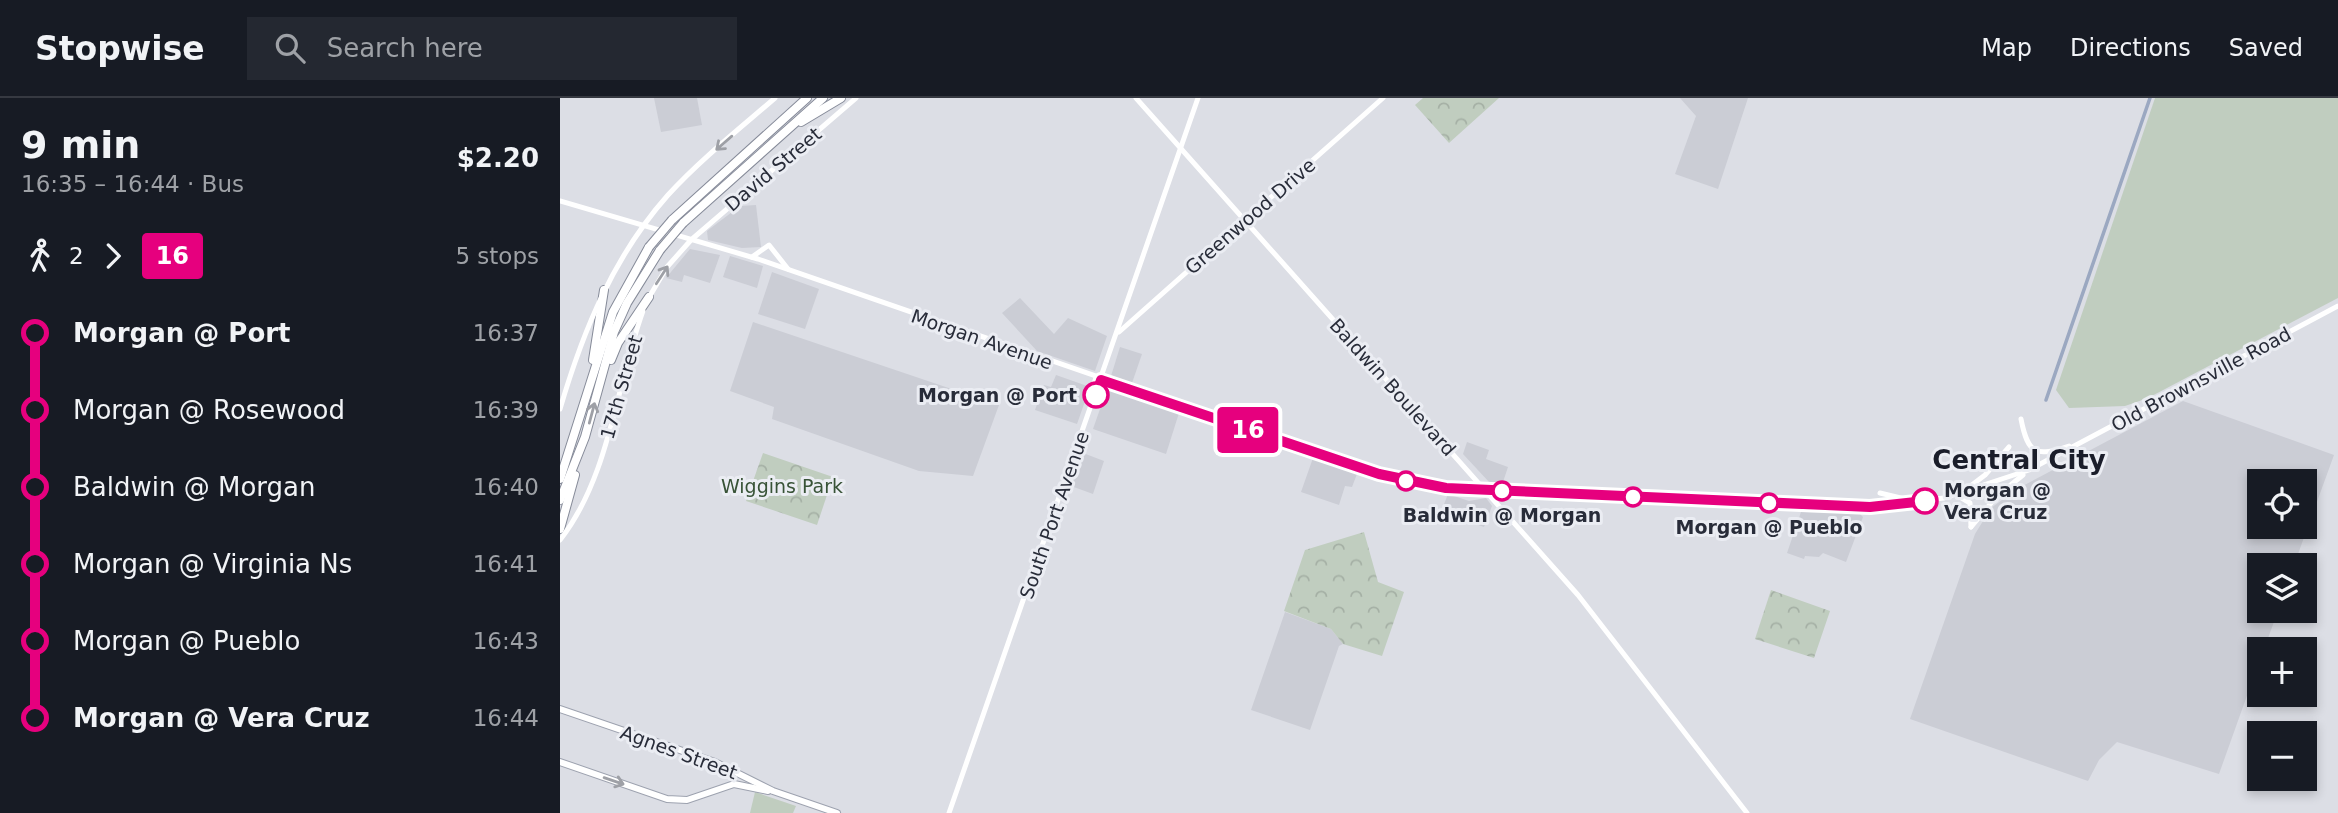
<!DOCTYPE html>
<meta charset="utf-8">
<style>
body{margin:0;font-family:"DejaVu Sans",sans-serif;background:#242831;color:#f1f3f6;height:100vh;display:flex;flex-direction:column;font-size:26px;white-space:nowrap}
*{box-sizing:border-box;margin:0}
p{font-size:23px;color:#9ea1a6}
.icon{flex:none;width:38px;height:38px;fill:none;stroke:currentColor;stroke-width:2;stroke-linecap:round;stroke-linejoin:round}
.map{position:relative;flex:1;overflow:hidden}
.sheet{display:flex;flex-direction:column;background:#171b24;width:560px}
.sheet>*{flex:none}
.badge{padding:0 14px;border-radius:5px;font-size:24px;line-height:46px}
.controls{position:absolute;left:1687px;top:371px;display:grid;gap:14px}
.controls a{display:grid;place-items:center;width:70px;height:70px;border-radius:0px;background:#171b24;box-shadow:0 4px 10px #0003;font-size:35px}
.map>.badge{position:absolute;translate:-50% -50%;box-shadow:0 0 0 4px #fff}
.legs{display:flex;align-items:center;gap:10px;height:77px;padding:0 21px;font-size:23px}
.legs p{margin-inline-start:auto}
.summary{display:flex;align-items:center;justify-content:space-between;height:119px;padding:0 21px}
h1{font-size:38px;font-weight:700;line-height:52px}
ul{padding:0 21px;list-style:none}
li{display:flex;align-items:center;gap:24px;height:77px;font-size:26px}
li i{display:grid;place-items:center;width:10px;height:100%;margin:0 9px;background:currentColor}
li i::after{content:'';width:18px;height:18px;margin:-9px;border:5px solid;border-radius:50%;background:#171b24}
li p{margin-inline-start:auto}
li:first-child i{background:linear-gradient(#0000 50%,currentColor 0)}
li:last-child i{background:linear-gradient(currentColor 50%,#0000 0)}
header{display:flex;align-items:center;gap:42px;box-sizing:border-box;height:98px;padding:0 35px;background:#171b24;border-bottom:2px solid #363941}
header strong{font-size:33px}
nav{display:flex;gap:38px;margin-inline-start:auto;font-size:24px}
.search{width:490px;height:63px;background:#242831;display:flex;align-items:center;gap:18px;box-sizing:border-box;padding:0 24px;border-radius:0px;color:#9ea1a6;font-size:26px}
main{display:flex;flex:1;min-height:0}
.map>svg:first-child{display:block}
</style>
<header>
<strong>Stopwise</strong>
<div class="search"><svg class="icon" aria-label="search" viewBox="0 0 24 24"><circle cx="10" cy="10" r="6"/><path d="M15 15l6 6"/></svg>Search here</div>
<nav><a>Map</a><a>Directions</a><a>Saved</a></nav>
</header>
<main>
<section class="sheet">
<div class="summary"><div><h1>9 min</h1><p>16:35 – 16:44 · Bus</p></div><b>$2.20</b></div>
<div class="legs"><svg class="icon" aria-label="walk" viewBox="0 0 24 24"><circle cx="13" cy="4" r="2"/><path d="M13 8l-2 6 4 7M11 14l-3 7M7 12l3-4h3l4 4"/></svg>2<svg class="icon" aria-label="forward" viewBox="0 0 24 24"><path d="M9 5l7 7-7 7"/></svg><b class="badge" style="background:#e6007e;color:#fff">16</b><p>5 stops</p></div>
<ul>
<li><i style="color:#e6007e"></i><b>Morgan @ Port</b><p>16:37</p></li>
<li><i style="color:#e6007e"></i><span>Morgan @ Rosewood</span><p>16:39</p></li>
<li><i style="color:#e6007e"></i><span>Baldwin @ Morgan</span><p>16:40</p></li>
<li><i style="color:#e6007e"></i><span>Morgan @ Virginia Ns</span><p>16:41</p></li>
<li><i style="color:#e6007e"></i><span>Morgan @ Pueblo</span><p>16:43</p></li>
<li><i style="color:#e6007e"></i><b>Morgan @ Vera Cruz</b><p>16:44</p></li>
</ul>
</section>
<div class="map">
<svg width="1778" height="715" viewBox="0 0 1778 715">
<defs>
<pattern id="forest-crowns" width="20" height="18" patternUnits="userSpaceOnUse" patternTransform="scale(1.75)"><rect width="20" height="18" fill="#c0cdbf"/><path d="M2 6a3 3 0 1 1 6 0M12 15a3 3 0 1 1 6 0" fill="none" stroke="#a5b0a5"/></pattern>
</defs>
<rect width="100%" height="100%" fill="#dcdee5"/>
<g fill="#cbcdd5" fill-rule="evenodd">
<polygon points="94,0 137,0 142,27 101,34"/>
<polygon points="1120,0 1188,0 1158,91 1115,76 1136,18"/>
<polygon points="196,107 201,149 182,150 148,142 147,133 180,108"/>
<polygon points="130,151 160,157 150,185 124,177 122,184 106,180"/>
<polygon points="170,158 203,168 197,190 163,179"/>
<polygon points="212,174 259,191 245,231 198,216"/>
<polygon points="460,200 494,236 508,220 547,238 535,273 477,253 442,215"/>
<polygon points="193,224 439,307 413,378 359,373 212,321 214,309 170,293"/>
<polygon points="560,249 582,256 572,285 551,278"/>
<polygon points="496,277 530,289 517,326 475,312 484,287 491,289"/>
<polygon points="547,291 619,315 606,356 533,331"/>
<path d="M 1623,303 L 1774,357 L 1734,467 L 1699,467 L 1699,513 L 1718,513 L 1704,551 L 1699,551 L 1699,564 L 1659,676 L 1557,644 L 1539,662 L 1528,683 L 1350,621 L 1415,436 L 1431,410 L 1457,391 ZM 1699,383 L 1745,383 L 1745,429 L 1699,429 Z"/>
<polygon points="907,344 929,352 926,361 948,369 942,387 930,385 903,356"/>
<polygon points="523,355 544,363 533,396 511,388"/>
<polygon points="753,360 797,376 792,389 785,388 779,407 741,394"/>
<polygon points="888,396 909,403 926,400 932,408 924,429 881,414"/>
<polygon points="1241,414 1299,415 1303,419 1286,464 1263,455 1259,459 1245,458 1244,461 1227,455"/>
<polygon points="725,514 771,531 783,546 779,548 750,632 691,612"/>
</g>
<g fill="#c0cdbf">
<polygon points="1595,0 1778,0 1778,200 1588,300 1565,308 1509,310 1496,292"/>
<polygon points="195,694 236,708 233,715 190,715"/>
</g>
<g fill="url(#forest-crowns)">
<polygon points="863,0 939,0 889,45 855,7"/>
<polygon points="203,355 273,379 257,427 186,403"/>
<polygon points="804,434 818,484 844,494 822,558 783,546 771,531 724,513 745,452"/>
<polygon points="1211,492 1270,513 1254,560 1195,541"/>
</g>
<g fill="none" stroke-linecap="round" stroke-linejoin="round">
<polyline stroke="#9ba8c1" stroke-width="3.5" points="1486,302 1590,0"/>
<g stroke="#9da2af" stroke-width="8">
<g id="primary">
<polyline points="0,611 155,664 213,693 277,715"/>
<polyline points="0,664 107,701 127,702 174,686 208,693"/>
</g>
</g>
<g stroke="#868b99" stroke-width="10">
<g id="motorway">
<polyline points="241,24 281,0"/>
<polyline points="112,122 247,0"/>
<polyline points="123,125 263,0"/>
<polyline points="33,262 44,192"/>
<polyline points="51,262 58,245 89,199"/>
<polyline points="0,381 53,214 89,149"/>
<polyline points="0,402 25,339 54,234 67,205 100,152"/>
<polyline points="0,431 15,377"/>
</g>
</g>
<g stroke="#fff" stroke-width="5">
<polyline points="576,0 1018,497 1187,715"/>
<polyline points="0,103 198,161 819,376 886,390 926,392 1310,409 1384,400 1469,372 1778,208"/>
<polyline points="192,159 209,147 228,171"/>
<polyline points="88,201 107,169 131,142 296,0"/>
<polyline points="559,234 823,0"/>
<path d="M 0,311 C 23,233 53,159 108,97 C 140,62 179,31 215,0"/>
<path d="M 1461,321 C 1468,357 1476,359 1509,348"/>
<polyline points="1404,393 1425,377 1449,349"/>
<polyline points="1320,395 1353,403"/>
<polyline points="1395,396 1410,405 1411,429"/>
<polyline points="1411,429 1437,398 1463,377"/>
<path d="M 0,442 C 50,378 56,287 83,213"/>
<polyline points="389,715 638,0"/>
</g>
<use href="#primary" stroke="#fff" stroke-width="6"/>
<use href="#motorway" stroke="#fff" stroke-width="8"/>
<g stroke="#868b99" stroke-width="10" stroke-linecap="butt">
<g id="motorway-bridge">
<polyline points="89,149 112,122"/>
<polyline points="100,152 123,125"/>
</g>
</g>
<use href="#motorway-bridge" stroke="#fff" stroke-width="8"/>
</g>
<defs><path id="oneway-shaft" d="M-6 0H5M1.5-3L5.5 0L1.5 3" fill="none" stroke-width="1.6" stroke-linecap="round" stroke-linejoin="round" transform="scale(1.75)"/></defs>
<g stroke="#9ea0a6">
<use href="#oneway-shaft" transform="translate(164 45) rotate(139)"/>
<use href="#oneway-shaft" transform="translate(102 177) rotate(-57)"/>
<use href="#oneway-shaft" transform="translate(32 315) rotate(-75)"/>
<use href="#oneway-shaft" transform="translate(54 683) rotate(19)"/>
</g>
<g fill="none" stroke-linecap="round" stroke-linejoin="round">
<g stroke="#fff" stroke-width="16">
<polyline id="line-1" points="536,297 541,282 819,376 886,390 1310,409 1365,403"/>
</g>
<use href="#line-1" stroke="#e6007e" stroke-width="10"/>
</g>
<g fill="#fff" stroke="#e6007e" stroke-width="3.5">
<circle cx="536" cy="297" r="12"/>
<circle cx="846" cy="383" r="9"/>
<circle cx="942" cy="393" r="9"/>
<circle cx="1073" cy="399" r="9"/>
<circle cx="1365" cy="403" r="12"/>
<circle cx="1209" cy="405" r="9"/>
</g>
<g text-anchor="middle" stroke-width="6" stroke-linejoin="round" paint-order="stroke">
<g font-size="19" fill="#282c39" stroke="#ebedf3">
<text transform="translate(213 71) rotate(-40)" y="7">David Street</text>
<text transform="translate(690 118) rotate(-41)" y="7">Greenwood Drive</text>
<text transform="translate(422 241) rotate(19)" y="7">Morgan Avenue</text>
<text transform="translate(1641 281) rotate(-28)" y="7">Old Brownsville Road</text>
<text transform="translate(61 289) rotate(-74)" y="7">17th Street</text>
<text transform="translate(833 289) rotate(48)" y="7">Baldwin Boulevard</text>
<text transform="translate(494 417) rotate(-71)" y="7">South Port Avenue</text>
<text transform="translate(119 654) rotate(20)" y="7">Agnes Street</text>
</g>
<g font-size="19" font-weight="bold" fill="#282c39" stroke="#ebedf3">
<text x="517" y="304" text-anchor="end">Morgan @ Port</text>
<text x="1384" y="399" text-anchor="start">Morgan @<tspan x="1384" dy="22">Vera Cruz</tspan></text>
<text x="942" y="424">Baldwin @ Morgan</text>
<text x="1209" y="436">Morgan @ Pueblo</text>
</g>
<g font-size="19" fill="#385337" stroke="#ebedf3">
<text x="222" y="395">Wiggins Park</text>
</g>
<g font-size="26" font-weight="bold" fill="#1a1d2a" stroke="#ebedf3">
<text x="1459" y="371">Central City</text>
</g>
</g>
</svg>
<div class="controls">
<a><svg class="icon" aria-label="locate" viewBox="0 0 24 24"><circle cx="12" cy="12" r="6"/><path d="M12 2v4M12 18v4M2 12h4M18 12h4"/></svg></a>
<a><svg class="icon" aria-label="layers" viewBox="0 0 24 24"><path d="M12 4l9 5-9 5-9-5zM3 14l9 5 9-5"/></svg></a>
<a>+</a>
<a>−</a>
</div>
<b class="badge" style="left:688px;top:332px;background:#e6007e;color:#fff">16</b>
</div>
</main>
